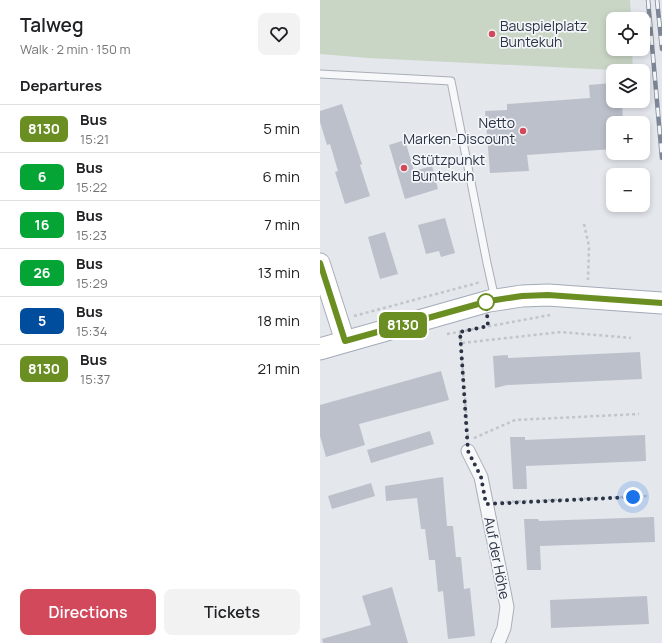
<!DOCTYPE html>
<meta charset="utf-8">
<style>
body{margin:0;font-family:Manrope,sans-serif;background:#f2f2f2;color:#202124;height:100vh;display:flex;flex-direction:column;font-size:15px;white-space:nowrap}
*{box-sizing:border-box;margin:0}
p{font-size:13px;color:#757577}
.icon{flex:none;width:22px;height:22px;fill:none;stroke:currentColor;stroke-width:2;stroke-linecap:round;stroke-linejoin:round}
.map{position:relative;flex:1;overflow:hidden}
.details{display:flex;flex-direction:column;background:#fff;width:320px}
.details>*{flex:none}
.badge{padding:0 8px;border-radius:6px;font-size:14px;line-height:26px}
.fabs{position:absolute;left:286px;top:12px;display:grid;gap:8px}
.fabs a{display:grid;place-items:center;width:44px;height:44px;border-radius:8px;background:#fff;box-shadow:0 2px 6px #0003;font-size:20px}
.you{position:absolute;width:20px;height:20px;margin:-10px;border:3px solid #fff;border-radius:50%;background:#1a73e8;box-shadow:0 0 0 6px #1a73e833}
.map>.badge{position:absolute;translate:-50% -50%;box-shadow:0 0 0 2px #fff}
h2{padding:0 20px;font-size:15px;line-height:36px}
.round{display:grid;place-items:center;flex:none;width:42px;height:42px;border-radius:8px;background:#f2f2f2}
.head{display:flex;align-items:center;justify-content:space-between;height:68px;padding:0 20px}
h1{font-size:19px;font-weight:600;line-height:30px}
.button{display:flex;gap:8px;margin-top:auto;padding:8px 20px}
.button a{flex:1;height:46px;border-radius:8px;background:#d1495b;color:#fff;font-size:16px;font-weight:600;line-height:46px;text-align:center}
.button a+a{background:#f2f2f2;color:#202124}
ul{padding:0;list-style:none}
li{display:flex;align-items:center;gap:12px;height:48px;padding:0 20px;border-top:1px solid #e0e0e0}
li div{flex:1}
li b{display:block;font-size:15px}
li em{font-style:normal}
li .badge{min-width:44px;font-weight:700;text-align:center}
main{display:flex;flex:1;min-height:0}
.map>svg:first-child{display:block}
</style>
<main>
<section class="details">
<div class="head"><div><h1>Talweg</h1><p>Walk · 2 min · 150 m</p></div><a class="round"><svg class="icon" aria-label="heart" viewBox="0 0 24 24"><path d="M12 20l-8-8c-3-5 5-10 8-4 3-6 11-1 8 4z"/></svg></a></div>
<h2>Departures</h2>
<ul>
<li><span class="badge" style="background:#6b8e23;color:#fff">8130</span><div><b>Bus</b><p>15:21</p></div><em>5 min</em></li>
<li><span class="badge" style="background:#04a535;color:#fff">6</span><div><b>Bus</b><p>15:22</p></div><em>6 min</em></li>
<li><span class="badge" style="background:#04a535;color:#fff">16</span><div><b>Bus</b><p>15:23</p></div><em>7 min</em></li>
<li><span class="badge" style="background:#04a535;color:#fff">26</span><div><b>Bus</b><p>15:29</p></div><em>13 min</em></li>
<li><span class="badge" style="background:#004d9e;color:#fff">5</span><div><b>Bus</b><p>15:34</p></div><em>18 min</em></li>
<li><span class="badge" style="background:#6b8e23;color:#fff">8130</span><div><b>Bus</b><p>15:37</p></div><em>21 min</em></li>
</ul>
<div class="button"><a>Directions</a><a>Tickets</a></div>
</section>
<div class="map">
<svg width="342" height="643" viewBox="0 0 342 643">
<rect width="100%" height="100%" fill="#e4e7ec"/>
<polygon fill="#c9d6c5" points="0,0 310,0 311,19 293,19 293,49 312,49 313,71 48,58 0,54"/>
<g fill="#bbc0ca">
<polygon points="292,83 293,101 302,101 303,123 293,123 293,149 207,155 209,171 170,173 165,111 187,110 187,104 270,98 269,85"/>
<polygon points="22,104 42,164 40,165 50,196 25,204 15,172 18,171 10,144 7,145 0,122 0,111"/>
<polygon points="85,140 94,171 112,166 118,189 85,199 69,145"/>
<polygon points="125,218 135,253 121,257 119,251 106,254 98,225"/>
<polygon points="65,232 78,274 60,279 48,237"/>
<polygon points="320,352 322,379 187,385 175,388 173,356 188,355 188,358"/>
<polygon points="121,371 129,400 39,424 45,445 6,457 0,436 0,405"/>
<polygon points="110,431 114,444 51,463 47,450"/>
<polygon points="325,435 326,461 206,466 207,489 193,489 190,437 205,437 205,440"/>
<polygon points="123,477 127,526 133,526 136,557 141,557 144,589 150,588 155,636 128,639 123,591 118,592 115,560 109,560 105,529 101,529 97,498 66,501 65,486"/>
<polygon points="51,483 55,496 12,509 8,496"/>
<polygon points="334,517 335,542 220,546 221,570 207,570 204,519 218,519 219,521"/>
<polygon points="72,587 88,643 3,643 2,639 51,625 42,596"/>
<polygon points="327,596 329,624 231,628 230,600"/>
</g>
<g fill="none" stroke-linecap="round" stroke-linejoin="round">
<g stroke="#a9aeb7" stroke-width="9">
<polyline id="lane" points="0,74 131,81 167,263 175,299"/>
</g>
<g stroke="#a9aeb7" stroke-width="15">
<polyline id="street" points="148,451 161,477 187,607 184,628 178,643"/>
</g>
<g stroke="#a9aeb7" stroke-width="21">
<polyline id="secondary" points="0,263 25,341"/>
</g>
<g stroke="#a3abb8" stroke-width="23">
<polyline id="primary" points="0,349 169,301 202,296 228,295 342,303"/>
</g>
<g stroke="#c2c5cb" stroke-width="2.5" stroke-dasharray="3 3" stroke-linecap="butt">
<polyline points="264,224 269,246 268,280"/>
<polyline points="34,316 161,282"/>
<polyline points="140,332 148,437"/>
<polyline points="127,334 230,315"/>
<polyline points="142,343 241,332 311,338"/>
<polyline points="154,438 195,420 319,414"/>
<polyline points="180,502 328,496"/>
</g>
<use href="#lane" stroke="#f7f8fa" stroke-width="7"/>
<use href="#street" stroke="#f7f8fa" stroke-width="13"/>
<use href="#secondary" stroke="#fff" stroke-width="19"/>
<use href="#primary" stroke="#fff" stroke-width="21"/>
<g stroke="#7d8696" stroke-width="4.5">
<g id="rail">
<polyline points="328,0 342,158"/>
<polyline points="337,0 342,49"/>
</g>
</g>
<use href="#rail" stroke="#f4f6f9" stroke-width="3" stroke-dasharray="9" stroke-linecap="butt"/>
</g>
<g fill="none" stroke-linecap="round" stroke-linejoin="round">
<g stroke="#fff" stroke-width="9">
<polyline id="line" points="0,263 25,341 169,301 202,296 228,295 342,303"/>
</g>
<use href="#line" stroke="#6b8e23" stroke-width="6"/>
<polyline stroke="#2b3445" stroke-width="4" stroke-dasharray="0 7.2" points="166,302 168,326 140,332 148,451 161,477 166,504 313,497"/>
</g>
<g fill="#d1495b" stroke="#f4f6f9" stroke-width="1.5">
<circle cx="172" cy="34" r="4"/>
<circle cx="203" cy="131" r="4"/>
<circle cx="84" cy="168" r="4"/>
</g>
<circle fill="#fff" stroke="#6b8e23" stroke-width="2" cx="166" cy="302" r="8"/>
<g text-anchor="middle" stroke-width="3.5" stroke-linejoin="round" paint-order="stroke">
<g font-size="14" fill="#2b3445" stroke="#f4f6f9" text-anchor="start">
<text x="180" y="31">Bauspielplatz<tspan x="180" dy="16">Buntekuh</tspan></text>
<text x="195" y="128" text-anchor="end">Netto<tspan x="195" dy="16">Marken-Discount</tspan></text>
<text x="92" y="165">Stützpunkt<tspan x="92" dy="16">Buntekuh</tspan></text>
</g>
<g font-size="14" fill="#2b3445" stroke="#f4f6f9">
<text transform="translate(177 558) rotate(79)" y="5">Auf der Höhe</text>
</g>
</g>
</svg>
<div class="fabs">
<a><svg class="icon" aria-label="locate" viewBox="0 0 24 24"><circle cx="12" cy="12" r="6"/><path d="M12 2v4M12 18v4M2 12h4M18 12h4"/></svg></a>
<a><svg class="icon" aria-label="layers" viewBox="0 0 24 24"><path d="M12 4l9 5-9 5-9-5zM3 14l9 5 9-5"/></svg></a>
<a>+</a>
<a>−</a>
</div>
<div class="you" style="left:313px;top:497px"></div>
<b class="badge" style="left:83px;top:325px;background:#6b8e23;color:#fff">8130</b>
</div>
</main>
